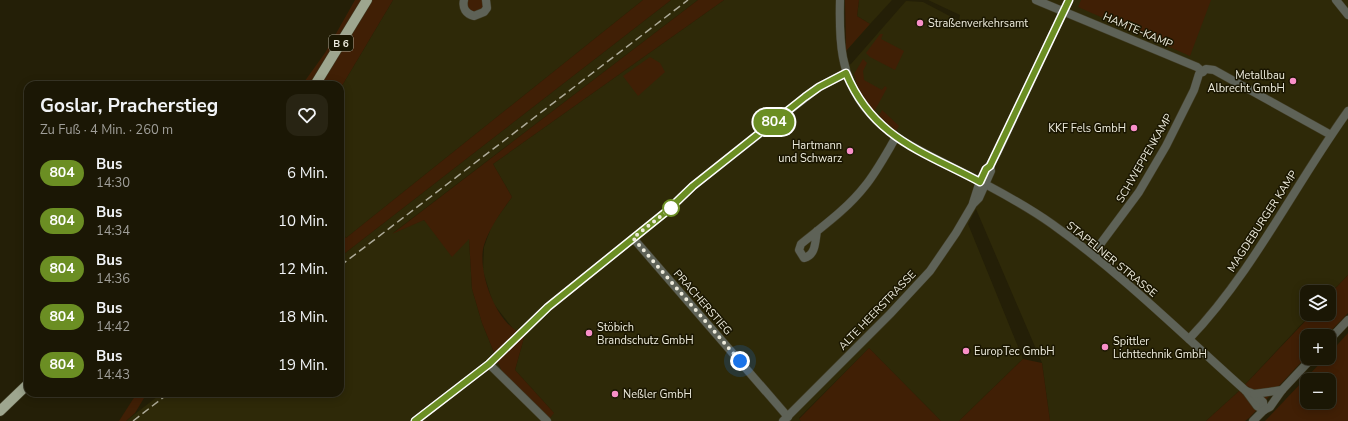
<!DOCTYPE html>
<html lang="de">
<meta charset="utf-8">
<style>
body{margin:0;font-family:"Nunito Sans",sans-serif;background:#282413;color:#f1f3f6;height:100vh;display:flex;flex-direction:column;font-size:15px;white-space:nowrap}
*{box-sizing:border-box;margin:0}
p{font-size:13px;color:#a09f9a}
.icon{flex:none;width:22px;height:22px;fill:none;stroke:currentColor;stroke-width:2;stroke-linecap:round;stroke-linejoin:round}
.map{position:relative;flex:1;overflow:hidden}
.side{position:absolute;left:24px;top:81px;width:320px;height:316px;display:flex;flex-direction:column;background:#1b1705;border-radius:12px;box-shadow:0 2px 10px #0003,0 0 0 1px #393627}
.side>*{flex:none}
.badge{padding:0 8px;border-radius:13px;font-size:14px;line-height:26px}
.buttons{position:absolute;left:1300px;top:285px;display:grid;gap:8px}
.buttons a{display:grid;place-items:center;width:36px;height:36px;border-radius:8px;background:#1b1705;box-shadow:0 2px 10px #0003,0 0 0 1px #393627;font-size:20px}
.you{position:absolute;width:20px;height:20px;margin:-10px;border:3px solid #fff;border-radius:50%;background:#1a73e8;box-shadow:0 0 0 6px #1a73e833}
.map>.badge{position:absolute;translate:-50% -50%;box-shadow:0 0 0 2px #fff}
.round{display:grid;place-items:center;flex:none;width:42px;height:42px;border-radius:12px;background:#282413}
.head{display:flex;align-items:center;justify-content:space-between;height:68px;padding:0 16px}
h1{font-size:19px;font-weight:700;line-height:30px}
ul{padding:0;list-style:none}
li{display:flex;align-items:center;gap:12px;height:48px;padding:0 16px}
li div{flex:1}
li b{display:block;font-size:15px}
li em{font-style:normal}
li .badge{min-width:44px;font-weight:700;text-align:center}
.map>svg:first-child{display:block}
</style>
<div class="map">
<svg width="1348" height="421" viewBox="0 0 1348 421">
<rect width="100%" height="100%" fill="#241f07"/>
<g fill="#2e2908">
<polygon points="393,0 643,0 346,238 340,231 340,89"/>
<polygon points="671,0 698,0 393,233 423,220 469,239 472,289 482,323 502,372 554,413 515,370 525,334 514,330 493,303 483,271 484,247 492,225 512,197 493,164 724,0 836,0 836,40 841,67 851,64 906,1 923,2 959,21 960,15 928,0 1348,0 1348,275 1329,295 1329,292 1307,292 1307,314 1311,314 1238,392 1206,421 1050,421 1042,363 976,209 968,224 1023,359 959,421 941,421 869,348 799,418 801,421 126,421 162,393 340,393 340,257"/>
<polygon points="859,0 892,0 870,24 857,16"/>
</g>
<g fill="#401f05" fill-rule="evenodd">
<polygon points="355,0 362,0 311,85 302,85 325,53"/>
<polygon points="371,0 393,0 340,89 340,85 319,85"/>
<polygon points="467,0 483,0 484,5 481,11 471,12 467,7"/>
<polygon points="643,0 671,0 340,257 340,231 346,238"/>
<path d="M 698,0 L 724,0 L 493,164 L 512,197 C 501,212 490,227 484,245 C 477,269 494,315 514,329 C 517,332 522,333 525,334 L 515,370 L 554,413 L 549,419 L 502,372 L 482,323 L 472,289 L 469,239 L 452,257 L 424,220 L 392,234 Z"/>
<polygon points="845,0 859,0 857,16 870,24 846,51"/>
<polygon points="1081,0 1211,0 1190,56 1078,7"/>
<polygon points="880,34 883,34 881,39 904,51 895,70 870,57 866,53"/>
<polygon points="650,57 660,63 665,72 638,96 623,76"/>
<polygon points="863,59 867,63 863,71 864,80 882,90 885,86 887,88 874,112 858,88 854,74"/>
<polygon points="882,110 899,126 896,131 879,116"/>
<polygon points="1348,275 1348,313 1326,336 1307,336 1307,356 1249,418 1245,421 1206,421 1238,392 1312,314 1329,314 1329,295"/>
<path d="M 1348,333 L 1348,421 L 1265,421 L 1325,358 L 1329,358 L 1329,354 ZM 1307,380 L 1329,380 L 1329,402 L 1307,402 Z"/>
<polygon points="869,348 941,421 801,421 799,419"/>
<polygon points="1023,359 1042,363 1050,421 959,421"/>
<polygon points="137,393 147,393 135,413 126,421 119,421"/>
</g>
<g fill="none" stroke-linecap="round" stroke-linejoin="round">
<g stroke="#403c25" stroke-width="9">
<g id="minor">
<path d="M 464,0 C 462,8 466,14 474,16 L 484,12 L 487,8 L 486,0"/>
<path d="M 840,0 C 839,40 840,76 866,109 C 888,137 921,151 952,167 C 986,184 1021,202 1052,224 C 1122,274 1182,334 1246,391 L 1257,406 L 1264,410"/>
<polyline points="1036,0 1197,67 1203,72"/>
<polyline points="1336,0 1348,15"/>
<polyline points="973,203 980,181 997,153 1069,0"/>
<path d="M 817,231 C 815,242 816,255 804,258 L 799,250 L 801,244 C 823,226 847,209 865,186 C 877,171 886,154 896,137"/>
<polyline points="633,238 788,417"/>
<polyline points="1093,254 1139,192 1166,146 1194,90 1199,74 1206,69 1214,70 1331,135"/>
<path d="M 1189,339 C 1253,272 1294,186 1348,111"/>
<polyline points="1329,340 1348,320"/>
<polyline points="489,364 547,421"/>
<polyline points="1246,391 1254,394 1263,402 1264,410"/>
<polyline points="1254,394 1282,390"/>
<polyline points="415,421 489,364 548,307 667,211 693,186 819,87 846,73"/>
<polyline points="783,421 890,314 930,271 956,233 973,204 979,198 991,171 990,166"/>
<polyline points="1253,421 1264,410 1270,407 1282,390 1312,358"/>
</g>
</g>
<g stroke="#403c25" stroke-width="11">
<g id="major">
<polyline points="315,85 367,0"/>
<polyline points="0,411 28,384"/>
</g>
</g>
<use href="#minor" stroke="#5e6257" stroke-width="8"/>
<use href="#major" stroke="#9ea68f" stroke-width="10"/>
<g stroke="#aeab99" stroke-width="1.5" stroke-dasharray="8 4" stroke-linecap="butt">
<polyline points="340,266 688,0"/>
<polyline points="133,421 169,393"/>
</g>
</g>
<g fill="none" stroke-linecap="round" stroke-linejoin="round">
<g stroke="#fff" stroke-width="9">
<path id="line" d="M 415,421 L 489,364 L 548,307 L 667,211 L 693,186 L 805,97 L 819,87 L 846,73 C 873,138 922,151 980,182 L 986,169 L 990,166 L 1069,0"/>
</g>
<use href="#line" stroke="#6b8e23" stroke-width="6"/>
<polyline stroke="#edebdc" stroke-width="4" stroke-dasharray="0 7.2" points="671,208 633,238 740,361"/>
</g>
<g fill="#f98fc8" stroke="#1a1601" stroke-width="1.5">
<circle cx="920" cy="23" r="4"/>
<circle cx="1293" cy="81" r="4"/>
<circle cx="1134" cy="128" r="4"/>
<circle cx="850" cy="151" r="4"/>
<circle cx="589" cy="333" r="4"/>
<circle cx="1105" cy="347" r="4"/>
<circle cx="966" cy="351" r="4"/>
<circle cx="615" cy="394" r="4"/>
</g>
<circle fill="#fff" stroke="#6b8e23" stroke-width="2" cx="671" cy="208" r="8"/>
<g text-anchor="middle" stroke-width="3" stroke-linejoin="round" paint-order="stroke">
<rect fill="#1a1601" stroke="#aeab9a" stroke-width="1" x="329" y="35" width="24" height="16" rx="3"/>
<g font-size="10" font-weight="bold" fill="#edebdc">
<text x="341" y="47">B 6</text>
</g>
<g font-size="11" fill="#edebdc" stroke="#1a1601" text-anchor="start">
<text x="928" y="27">Straßenverkehrsamt</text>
<text x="1285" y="79" text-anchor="end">Metallbau<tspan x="1285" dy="13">Albrecht GmbH</tspan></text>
<text x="1126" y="132" text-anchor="end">KKF Fels GmbH</text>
<text x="842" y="149" text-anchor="end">Hartmann<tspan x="842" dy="13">und Schwarz</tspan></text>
<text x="597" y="331">Stöbich<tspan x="597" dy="13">Brandschutz GmbH</tspan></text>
<text x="1113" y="345">Spittler<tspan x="1113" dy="13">Lichttechnik GmbH</tspan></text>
<text x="974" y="355">EuropTec GmbH</text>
<text x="623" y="398">Neßler GmbH</text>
</g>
<g font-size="11" fill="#edebdc" stroke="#1a1601">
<text transform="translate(1138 30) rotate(23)" y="4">HAMTE-KAMP</text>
<text transform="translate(1144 158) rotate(-60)" y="4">SCHWEPPENKAMP</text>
<text transform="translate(1262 221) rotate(-57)" y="4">MAGDEBURGER KAMP</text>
<text transform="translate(1112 259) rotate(39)" y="4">STAPELNER STRASSE</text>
<text transform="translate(703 302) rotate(49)" y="4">PRACHERSTIEG</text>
<text transform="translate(877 310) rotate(-46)" y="4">ALTE HEERSTRASSE</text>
</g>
</g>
</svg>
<div class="buttons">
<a><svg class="icon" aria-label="layers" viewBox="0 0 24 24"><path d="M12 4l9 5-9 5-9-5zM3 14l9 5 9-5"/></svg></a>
<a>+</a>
<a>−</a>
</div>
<div class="you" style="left:740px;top:361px"></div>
<b class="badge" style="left:774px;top:122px;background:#6b8e23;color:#fff">804</b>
<section class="side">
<div class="head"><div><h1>Goslar, Pracherstieg</h1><p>Zu Fuß · 4 Min. · 260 m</p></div><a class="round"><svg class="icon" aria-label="heart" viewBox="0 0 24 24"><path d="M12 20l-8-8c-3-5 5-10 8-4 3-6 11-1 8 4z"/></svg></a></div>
<ul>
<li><span class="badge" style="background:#6b8e23;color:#fff">804</span><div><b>Bus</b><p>14:30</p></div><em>6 Min.</em></li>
<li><span class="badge" style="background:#6b8e23;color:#fff">804</span><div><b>Bus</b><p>14:34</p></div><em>10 Min.</em></li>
<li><span class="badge" style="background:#6b8e23;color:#fff">804</span><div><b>Bus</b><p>14:36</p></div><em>12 Min.</em></li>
<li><span class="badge" style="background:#6b8e23;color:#fff">804</span><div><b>Bus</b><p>14:42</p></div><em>18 Min.</em></li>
<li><span class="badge" style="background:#6b8e23;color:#fff">804</span><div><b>Bus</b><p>14:43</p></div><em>19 Min.</em></li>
</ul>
</section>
</div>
